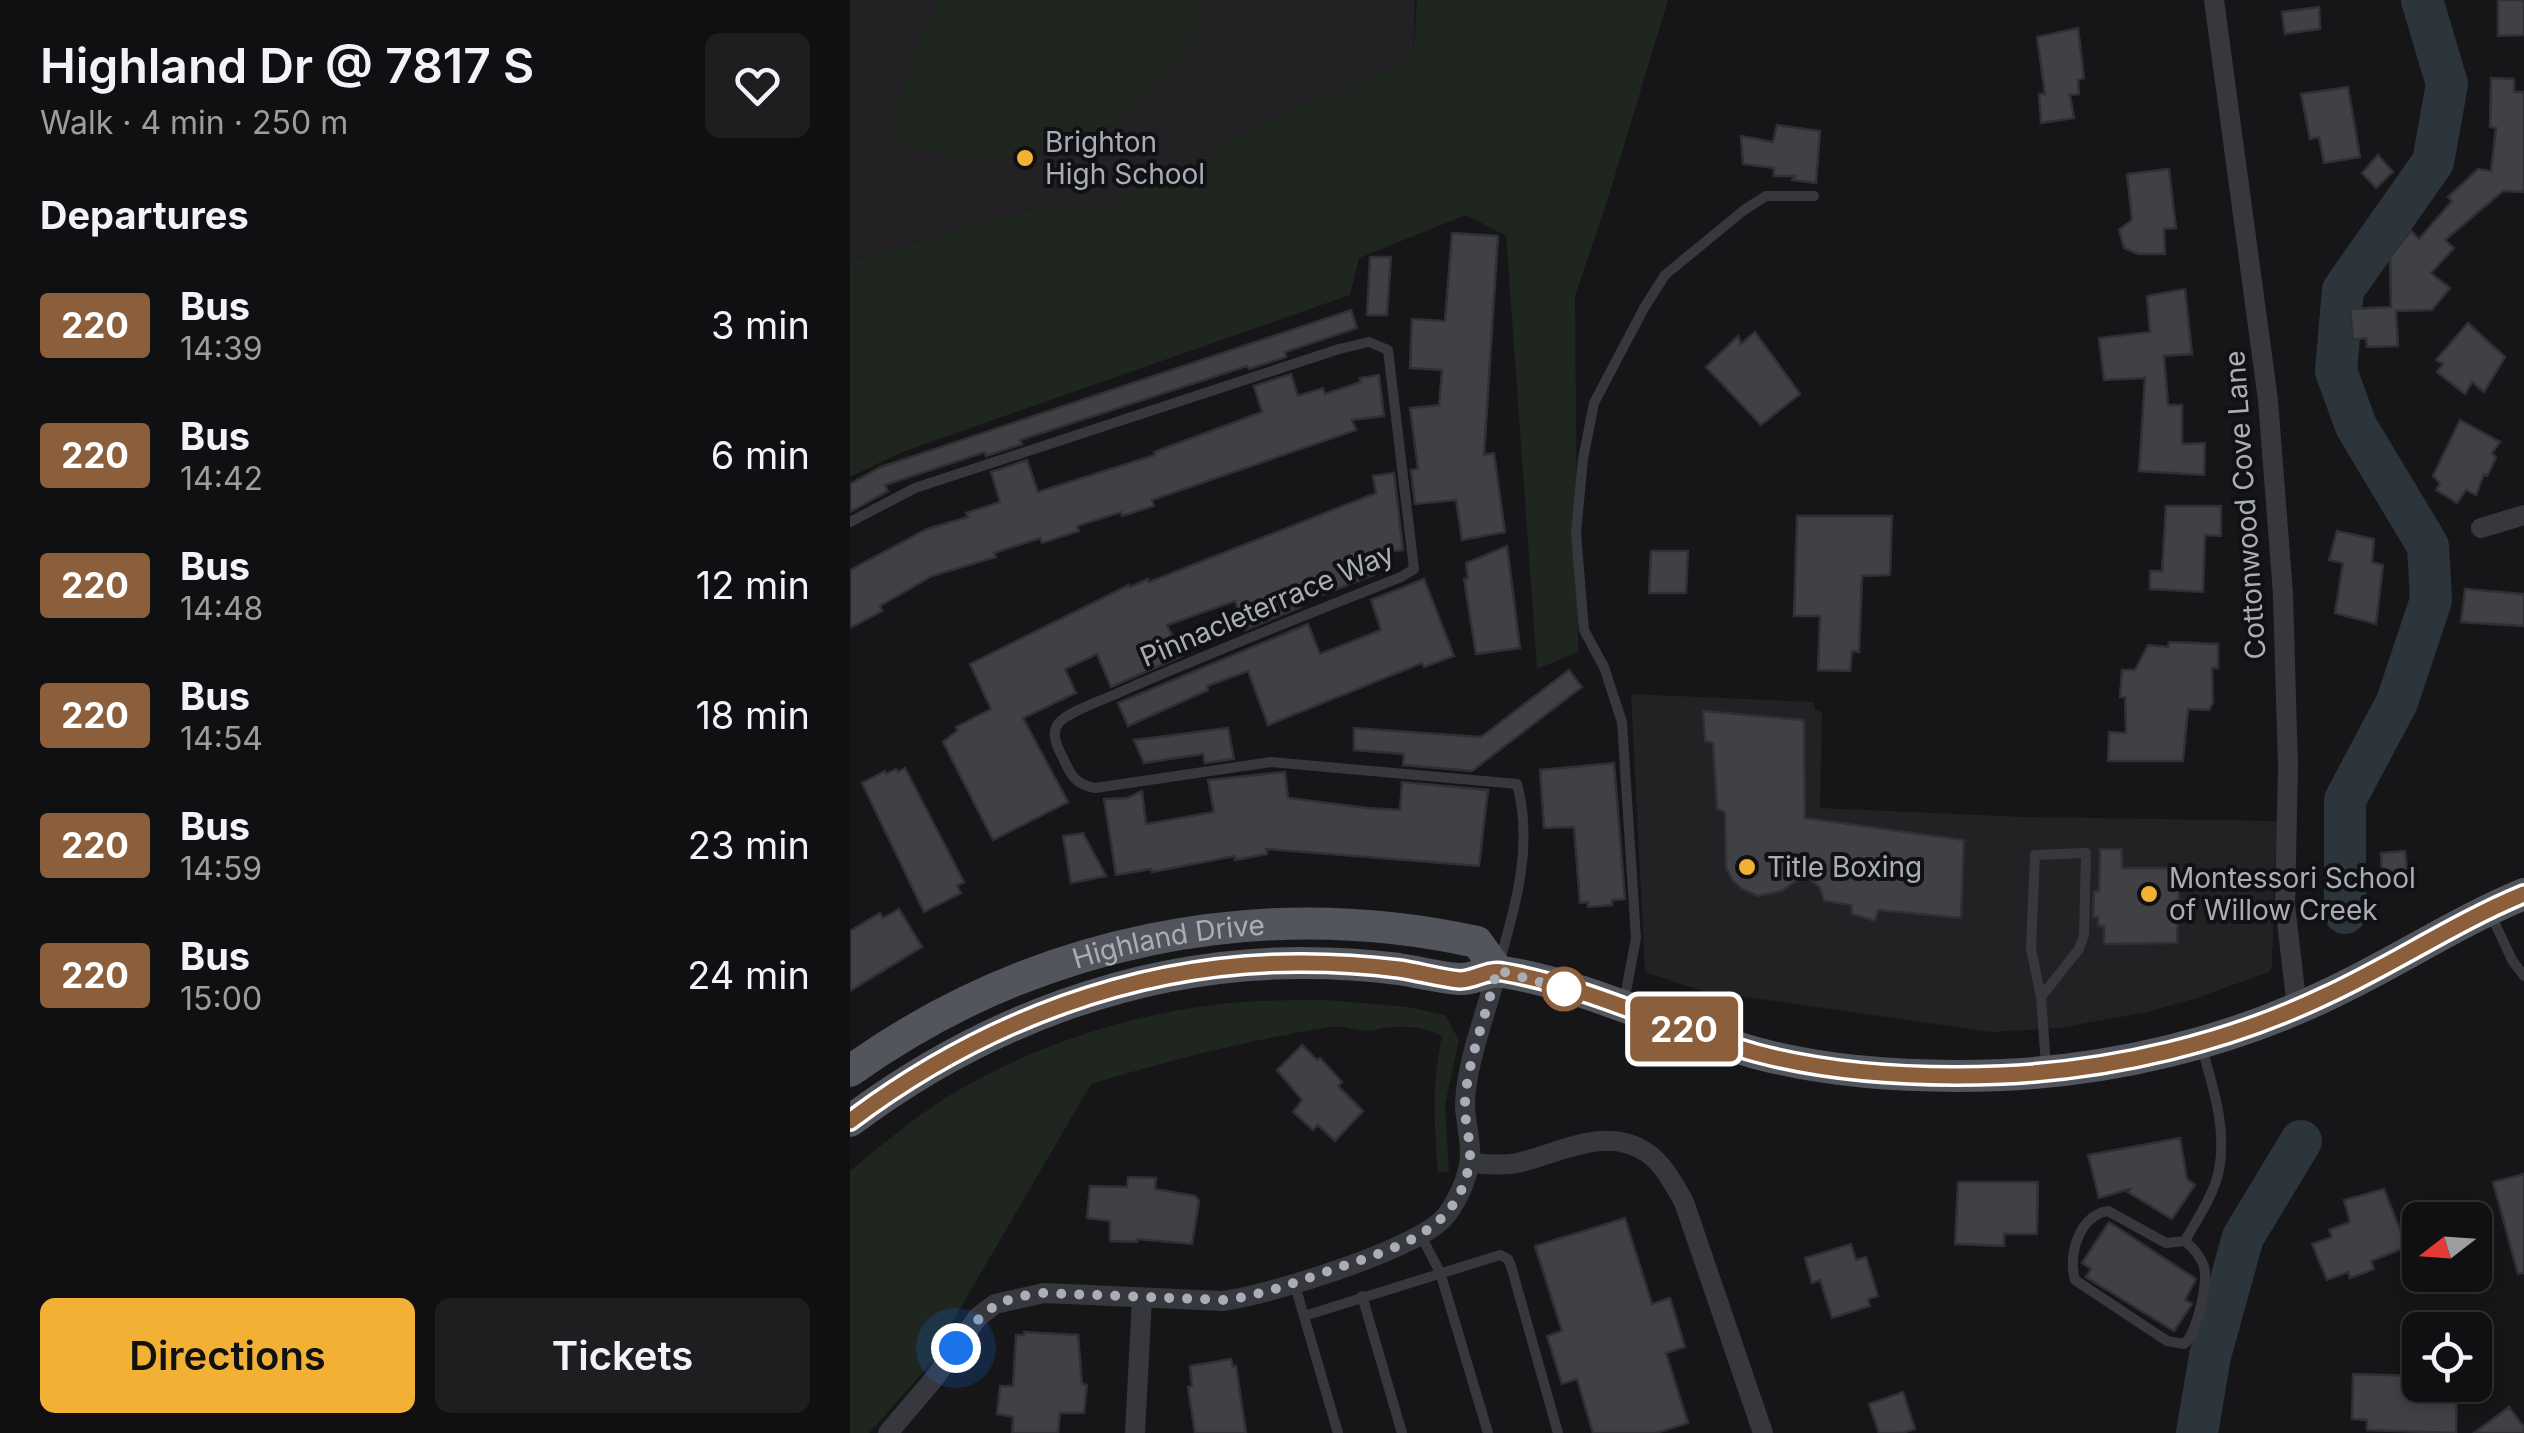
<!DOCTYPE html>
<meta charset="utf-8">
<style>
body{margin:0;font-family:Inter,sans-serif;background:#1e1e20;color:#f1f3f6;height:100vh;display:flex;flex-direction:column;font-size:38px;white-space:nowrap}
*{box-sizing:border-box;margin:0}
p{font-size:32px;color:#9c9d9f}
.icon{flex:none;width:55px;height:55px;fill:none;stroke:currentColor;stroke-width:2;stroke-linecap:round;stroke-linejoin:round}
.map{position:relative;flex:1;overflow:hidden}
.panel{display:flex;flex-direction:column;background:#101012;width:850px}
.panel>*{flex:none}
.badge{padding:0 20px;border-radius:8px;font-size:35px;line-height:65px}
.needle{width:65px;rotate:253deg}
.tools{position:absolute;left:1552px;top:1202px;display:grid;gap:20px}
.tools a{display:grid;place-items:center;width:90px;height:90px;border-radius:15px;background:#101012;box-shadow:0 5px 15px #0003,0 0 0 2px #303032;font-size:50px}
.you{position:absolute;width:50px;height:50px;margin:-25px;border:8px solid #fff;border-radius:50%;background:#1a73e8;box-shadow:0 0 0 15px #1a73e833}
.map>.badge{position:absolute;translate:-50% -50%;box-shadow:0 0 0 5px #fff}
h2{padding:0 40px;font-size:38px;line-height:90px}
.round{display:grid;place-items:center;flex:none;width:105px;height:105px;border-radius:15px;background:#1e1e20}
.headline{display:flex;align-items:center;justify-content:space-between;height:170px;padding:0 40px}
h1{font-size:48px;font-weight:600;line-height:75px}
.cta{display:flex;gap:20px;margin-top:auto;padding:20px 40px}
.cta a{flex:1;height:115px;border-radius:15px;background:#f2b134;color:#111;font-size:40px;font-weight:600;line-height:115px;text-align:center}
.cta a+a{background:#1e1e20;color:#f1f3f6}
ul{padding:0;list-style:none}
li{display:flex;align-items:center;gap:30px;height:130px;padding:0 40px}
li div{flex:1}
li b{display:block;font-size:38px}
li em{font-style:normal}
li .badge{min-width:110px;font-weight:700;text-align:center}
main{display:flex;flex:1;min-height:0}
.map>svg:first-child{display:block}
</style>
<main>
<section class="panel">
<div class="headline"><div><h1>Highland Dr @ 7817 S</h1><p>Walk · 4 min · 250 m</p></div><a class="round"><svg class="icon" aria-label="heart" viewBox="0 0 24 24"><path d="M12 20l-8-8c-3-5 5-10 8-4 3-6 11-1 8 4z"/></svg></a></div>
<h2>Departures</h2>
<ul>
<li><span class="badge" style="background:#8b5e3c;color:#fff">220</span><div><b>Bus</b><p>14:39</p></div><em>3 min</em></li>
<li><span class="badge" style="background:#8b5e3c;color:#fff">220</span><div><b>Bus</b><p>14:42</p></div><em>6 min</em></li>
<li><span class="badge" style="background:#8b5e3c;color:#fff">220</span><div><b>Bus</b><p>14:48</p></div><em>12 min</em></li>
<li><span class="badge" style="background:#8b5e3c;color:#fff">220</span><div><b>Bus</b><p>14:54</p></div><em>18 min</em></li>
<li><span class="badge" style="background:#8b5e3c;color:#fff">220</span><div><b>Bus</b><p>14:59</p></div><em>23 min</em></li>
<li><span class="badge" style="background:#8b5e3c;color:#fff">220</span><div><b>Bus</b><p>15:00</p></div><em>24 min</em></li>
</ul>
<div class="cta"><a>Directions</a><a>Tickets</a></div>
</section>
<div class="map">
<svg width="1674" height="1433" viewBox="0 0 1674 1433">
<rect width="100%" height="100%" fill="#161618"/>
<g fill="#222225">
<polygon points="0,0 565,0 563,59 439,111 263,204 188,207 0,261"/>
<polygon points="781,694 964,702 965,710 972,712 970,808 1175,817 1427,821 1422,965 1419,972 1347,998 1293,1013 1209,1028 1142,1032 889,996 874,998 795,972"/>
</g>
<g fill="#1e261f">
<path d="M 86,0 L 355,0 C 314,139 164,190 37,138 Z"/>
<polygon points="567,0 818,0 758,198 725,296 728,652 687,669 656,236 616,215 509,258 500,295 52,452 0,477 0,261 188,207 263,204 439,111 563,59"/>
<path d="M 477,1000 L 557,1007 L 595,1015 L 609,1040 L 595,1105 L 599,1172 L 588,1172 C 584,1126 582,1082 592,1036 C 573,1025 546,1025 525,1030 C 511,1034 495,1024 480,1027 C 399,1040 320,1060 241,1084 L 101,1324 L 84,1360 L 19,1433 L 0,1433 L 0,1171 C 31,1145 63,1119 97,1097 C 175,1049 272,1016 363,1005 C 401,1000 439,1000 477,1000 Z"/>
</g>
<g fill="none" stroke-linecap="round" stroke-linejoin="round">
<g stroke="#2c353c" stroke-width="42">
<polyline points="1495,913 1495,800 1547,702 1581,600 1578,546 1506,426 1486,371 1493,290 1583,162 1597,84 1572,0"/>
<polyline points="1347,1433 1360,1356 1393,1237 1451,1141"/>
</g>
</g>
<g fill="#404145" stroke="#303034" stroke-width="2.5">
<polygon points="1648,0 1674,0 1674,35 1648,36"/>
<polygon points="1469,7 1470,29 1435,34 1432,12"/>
<polygon points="1228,28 1234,78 1228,80 1229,94 1220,95 1224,118 1191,123 1189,94 1195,94 1187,37"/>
<polygon points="1641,78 1664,79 1664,92 1674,92 1674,192 1653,191 1595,240 1604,248 1581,273 1600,288 1582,310 1546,311 1548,346 1517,347 1516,338 1503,340 1500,309 1541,307 1540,257 1561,231 1569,239 1602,201 1598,197 1628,169 1641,171 1646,128 1640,127"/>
<polygon points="1498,87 1510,157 1474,163 1469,137 1460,139 1451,94"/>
<polygon points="927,125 970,131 966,183 942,180 945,176 924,176 924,168 893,164 891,136 923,142"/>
<polygon points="1528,155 1543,172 1526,188 1512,173"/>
<polygon points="1319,169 1326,228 1314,229 1315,254 1288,254 1274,248 1269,230 1282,220 1277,174"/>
<polygon points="602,233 648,236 634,455 644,453 655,532 612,540 606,500 565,504 561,470 568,469 560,408 589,405 592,370 560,368 562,319 595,321"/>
<polygon points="520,257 541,257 537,315 517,315"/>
<polygon points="1335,289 1342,354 1314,356 1318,405 1332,405 1332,444 1355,443 1354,475 1289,471 1295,378 1254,380 1249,338 1300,332 1297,296"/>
<polygon points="501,310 507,328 435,352 436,357 399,369 397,366 170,440 172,444 136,456 135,452 35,485 38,491 0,512 0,484 31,467"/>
<polygon points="1618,323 1655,357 1634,392 1622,382 1615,394 1587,372 1593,364 1586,360"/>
<polygon points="905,332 950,394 911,425 856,367 888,336 891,344"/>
<polygon points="441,374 448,396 473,388 475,394 511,382 510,378 529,375 534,416 502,420 506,430 302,500 304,506 272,516 271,512 227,526 229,531 192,543 190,538 144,553 146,557 82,576 30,606 32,611 0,628 0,570 77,529 118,517 116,513 150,502 141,472 177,460 188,492 305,455 304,452 412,412 404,386"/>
<polygon points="1610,420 1650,442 1642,453 1646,458 1637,476 1634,474 1626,495 1616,490 1607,503 1586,490 1590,483 1583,476"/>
<polygon points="544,473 553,550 517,555 524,575 450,603 451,607 395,630 385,601 317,625 332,656 261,687 247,654 215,669 226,693 173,718 218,802 143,840 93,742 108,730 106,727 141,709 120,664 279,585 280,587 298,579 299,582 526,493 523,476"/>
<polygon points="1316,506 1371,506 1371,536 1355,535 1353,592 1300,589 1300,571 1312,571"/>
<polygon points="947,516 1042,516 1040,575 1012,576 1009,652 1002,651 1000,671 968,670 970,616 944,616"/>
<polygon points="1487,531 1524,539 1522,562 1533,565 1526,624 1485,613 1493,563 1479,560"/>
<polygon points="657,546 670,648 626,654 614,579 618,578 616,563"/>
<polygon points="801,551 838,551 836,593 799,593"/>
<polygon points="574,579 604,656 574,667 572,663 418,725 398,671 357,686 358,690 278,726 268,703 458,624 470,654 531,630 521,600"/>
<polygon points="1615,589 1674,594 1674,626 1611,622"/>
<polygon points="1319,642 1368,644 1368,668 1362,668 1363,702 1359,710 1338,709 1333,761 1258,761 1259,732 1276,733 1275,697 1270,697 1272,670 1285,670 1298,645 1318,647"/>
<polygon points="719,670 732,687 622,771 553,765 554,754 504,750 504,728 631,737"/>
<polygon points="853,711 954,720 955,818 1114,840 1111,918 1028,910 1025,921 1002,914 1001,905 974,901 970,888 959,878 946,881 932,891 908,896 892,889 883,881 876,868 875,812 867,809 863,743 855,741"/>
<polygon points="378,728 384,759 355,763 353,754 294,763 284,740"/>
<polygon points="764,763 775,899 762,900 762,905 738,907 738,902 730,903 724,827 694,828 690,770"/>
<polygon points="55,768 114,882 107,886 111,893 74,912 12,783 35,771 36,774 46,769 48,772"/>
<polygon points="435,772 438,798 517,808 550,810 552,782 638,790 629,866 416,849 417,854 385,860 385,856 302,872 301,869 266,875 254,799 277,798 292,791 296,824 364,812 358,780"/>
<polygon points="233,833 256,876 221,883 213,836"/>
<polygon points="1250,849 1272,849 1272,868 1330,868 1327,943 1254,944 1254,926 1248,926 1248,917 1243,917 1244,891 1249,891"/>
<polygon points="1555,851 1558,877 1532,879 1531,853"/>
<polygon points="49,909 72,947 0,991 0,931 30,913 33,918"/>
<polygon points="452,1045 467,1060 470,1058 492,1082 488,1086 513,1111 485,1141 468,1125 463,1130 443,1112 452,1100 427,1070"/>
<polygon points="1330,1138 1337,1179 1345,1185 1322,1219 1278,1192 1280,1189 1249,1198 1238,1155"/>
<polygon points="1674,1174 1674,1273 1668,1274 1643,1182"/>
<polygon points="278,1177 306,1178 305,1189 345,1196 349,1201 342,1244 287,1239 287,1242 260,1241 260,1221 237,1218 240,1186 277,1187"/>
<polygon points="1108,1182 1188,1182 1187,1234 1154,1234 1154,1246 1105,1244"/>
<polygon points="1534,1189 1557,1247 1521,1261 1524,1269 1500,1278 1498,1272 1477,1280 1462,1244 1482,1237 1479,1230 1500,1222 1494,1200"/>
<polygon points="775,1218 802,1304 820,1298 835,1347 816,1353 838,1423 806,1433 743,1433 727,1379 712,1384 697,1336 712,1331 685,1246"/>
<polygon points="1259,1222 1346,1279 1335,1300 1342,1304 1324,1331 1236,1277 1241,1269 1232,1263"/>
<polygon points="1001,1244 1006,1260 1016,1257 1028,1296 1018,1299 1020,1306 982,1318 970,1280 962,1283 955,1258"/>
<polygon points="174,1332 228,1335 232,1384 237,1385 234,1413 210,1413 208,1433 162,1433 163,1417 147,1414 150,1386 163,1386 166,1335 174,1335"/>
<polygon points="381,1359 383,1367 386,1366 396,1433 345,1433 338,1387 342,1386 340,1366"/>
<polygon points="1503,1374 1570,1376 1570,1385 1607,1385 1606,1433 1517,1430 1517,1420 1502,1419"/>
<polygon points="1053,1392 1065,1429 1052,1433 1029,1433 1019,1404"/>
<polygon points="1659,1407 1674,1427 1674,1433 1624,1433"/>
</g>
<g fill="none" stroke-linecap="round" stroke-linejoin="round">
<g stroke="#37383d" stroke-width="10">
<path d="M 0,522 L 65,488 L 489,349 L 519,342 L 538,350 L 564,569 L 551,577 C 456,615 361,652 268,693 C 254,700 216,712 208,724 C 200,735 209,750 214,760 C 221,776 227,785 245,788 L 421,762 L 667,784 C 683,843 667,902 650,960"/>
<polyline points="1641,915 1662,960 1674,976"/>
<polyline points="1191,997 1181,949 1185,855 1236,853 1234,935 1229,949 1191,997 1196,1066"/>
<polyline points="774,1002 786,938 772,722 754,667 734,630 726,533 733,459 744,403 794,308 815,275 894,210 916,196 964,196"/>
<path d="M 1258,1211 L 1316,1243 L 1335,1241 C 1343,1248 1351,1256 1354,1267 C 1358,1284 1347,1333 1334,1344 L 1317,1341 L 1225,1280 C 1218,1254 1229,1216 1258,1211 Z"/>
<polyline points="571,1236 590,1272 638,1433"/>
<path d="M 1335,1241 C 1347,1219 1364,1195 1369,1170 C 1377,1128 1363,1088 1352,1048"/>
<polyline points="444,1282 488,1433"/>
<polyline points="512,1296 552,1433"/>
<polyline points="454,1316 650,1255 658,1259 661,1266 708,1433"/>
</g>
<g stroke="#37383d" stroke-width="20">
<polyline points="1364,0 1418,400 1433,594 1438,766 1435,905 1447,1008"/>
<polyline points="1631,528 1674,515"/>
<path d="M 620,1163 C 635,1164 651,1166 667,1163 C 708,1154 755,1125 796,1152 C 813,1163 824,1185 834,1202 L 913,1433"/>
<path d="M 38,1433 L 83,1380 L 128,1317 L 145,1304 L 194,1293 L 373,1301 C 419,1295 561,1251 593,1219 C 605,1206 616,1182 619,1165 C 623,1145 615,1123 615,1104 C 616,1062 637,1011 647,970"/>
<polyline points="285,1433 292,1298"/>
</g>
<g stroke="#53555c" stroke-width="32">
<path id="s1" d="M 0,1071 C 182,941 408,894 627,942 L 647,970"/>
<path d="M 0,1121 C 131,1023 287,963 452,963 C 484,963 517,965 549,969 C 569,972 590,978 610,979 C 625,980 638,969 653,972 C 740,986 821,1029 906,1053 C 984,1074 1072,1078 1152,1075 C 1263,1070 1377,1043 1477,995 C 1544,964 1606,922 1674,894"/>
</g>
</g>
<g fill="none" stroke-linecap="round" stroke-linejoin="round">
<g stroke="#fff" stroke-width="22">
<path id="line" d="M 0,1121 C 130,1023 287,962 452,963 C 484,963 517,965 549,969 C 569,972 590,978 610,980 C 625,980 638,969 653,972 C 740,987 821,1029 906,1053 C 984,1074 1072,1078 1152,1075 C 1263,1070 1377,1043 1477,995 C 1544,964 1606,922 1674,894"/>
</g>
<use href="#line" stroke="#8b5e3c" stroke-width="15"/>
<path stroke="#a8adb8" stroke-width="10" stroke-dasharray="0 18" d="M 106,1348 C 133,1310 145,1298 194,1293 L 373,1300 C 413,1296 451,1280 490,1267 C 546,1248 607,1232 619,1165 C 623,1145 614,1124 615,1104 C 616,1065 638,1010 647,970 L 714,989"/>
</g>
<g fill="#f2b134" stroke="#111113" stroke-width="4">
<circle cx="175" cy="158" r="10"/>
<circle cx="897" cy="867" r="10"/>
<circle cx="1299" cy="894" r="10"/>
</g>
<circle fill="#fff" stroke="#8b5e3c" stroke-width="5" cx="714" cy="989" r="20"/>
<g text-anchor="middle" stroke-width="8" stroke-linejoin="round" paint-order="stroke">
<g font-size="28" fill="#a8adb8" stroke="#111113" text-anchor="start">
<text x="195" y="152">Brighton<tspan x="195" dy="32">High School</tspan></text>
<text x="917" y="877">Title Boxing</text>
<text x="1319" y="888">Montessori School<tspan x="1319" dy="32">of Willow Creek</tspan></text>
</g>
<g font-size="28" fill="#a8adb8" stroke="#111113">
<text transform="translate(1395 505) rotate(-94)" y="10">Cottonwood Cove Lane</text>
<text transform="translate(417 605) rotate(-23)" y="10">Pinnacleterrace Way</text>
<text dy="10" stroke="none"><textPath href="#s1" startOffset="348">Highland Drive</textPath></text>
</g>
</g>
</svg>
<div class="tools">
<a><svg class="needle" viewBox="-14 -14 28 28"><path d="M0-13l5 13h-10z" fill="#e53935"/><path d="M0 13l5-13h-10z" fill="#9c9d9f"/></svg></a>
<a><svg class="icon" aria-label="locate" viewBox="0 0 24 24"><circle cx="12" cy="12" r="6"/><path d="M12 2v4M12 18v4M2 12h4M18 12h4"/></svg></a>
</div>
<div class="you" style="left:106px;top:1348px"></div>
<b class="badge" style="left:834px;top:1029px;background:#8b5e3c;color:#fff">220</b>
</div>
</main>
